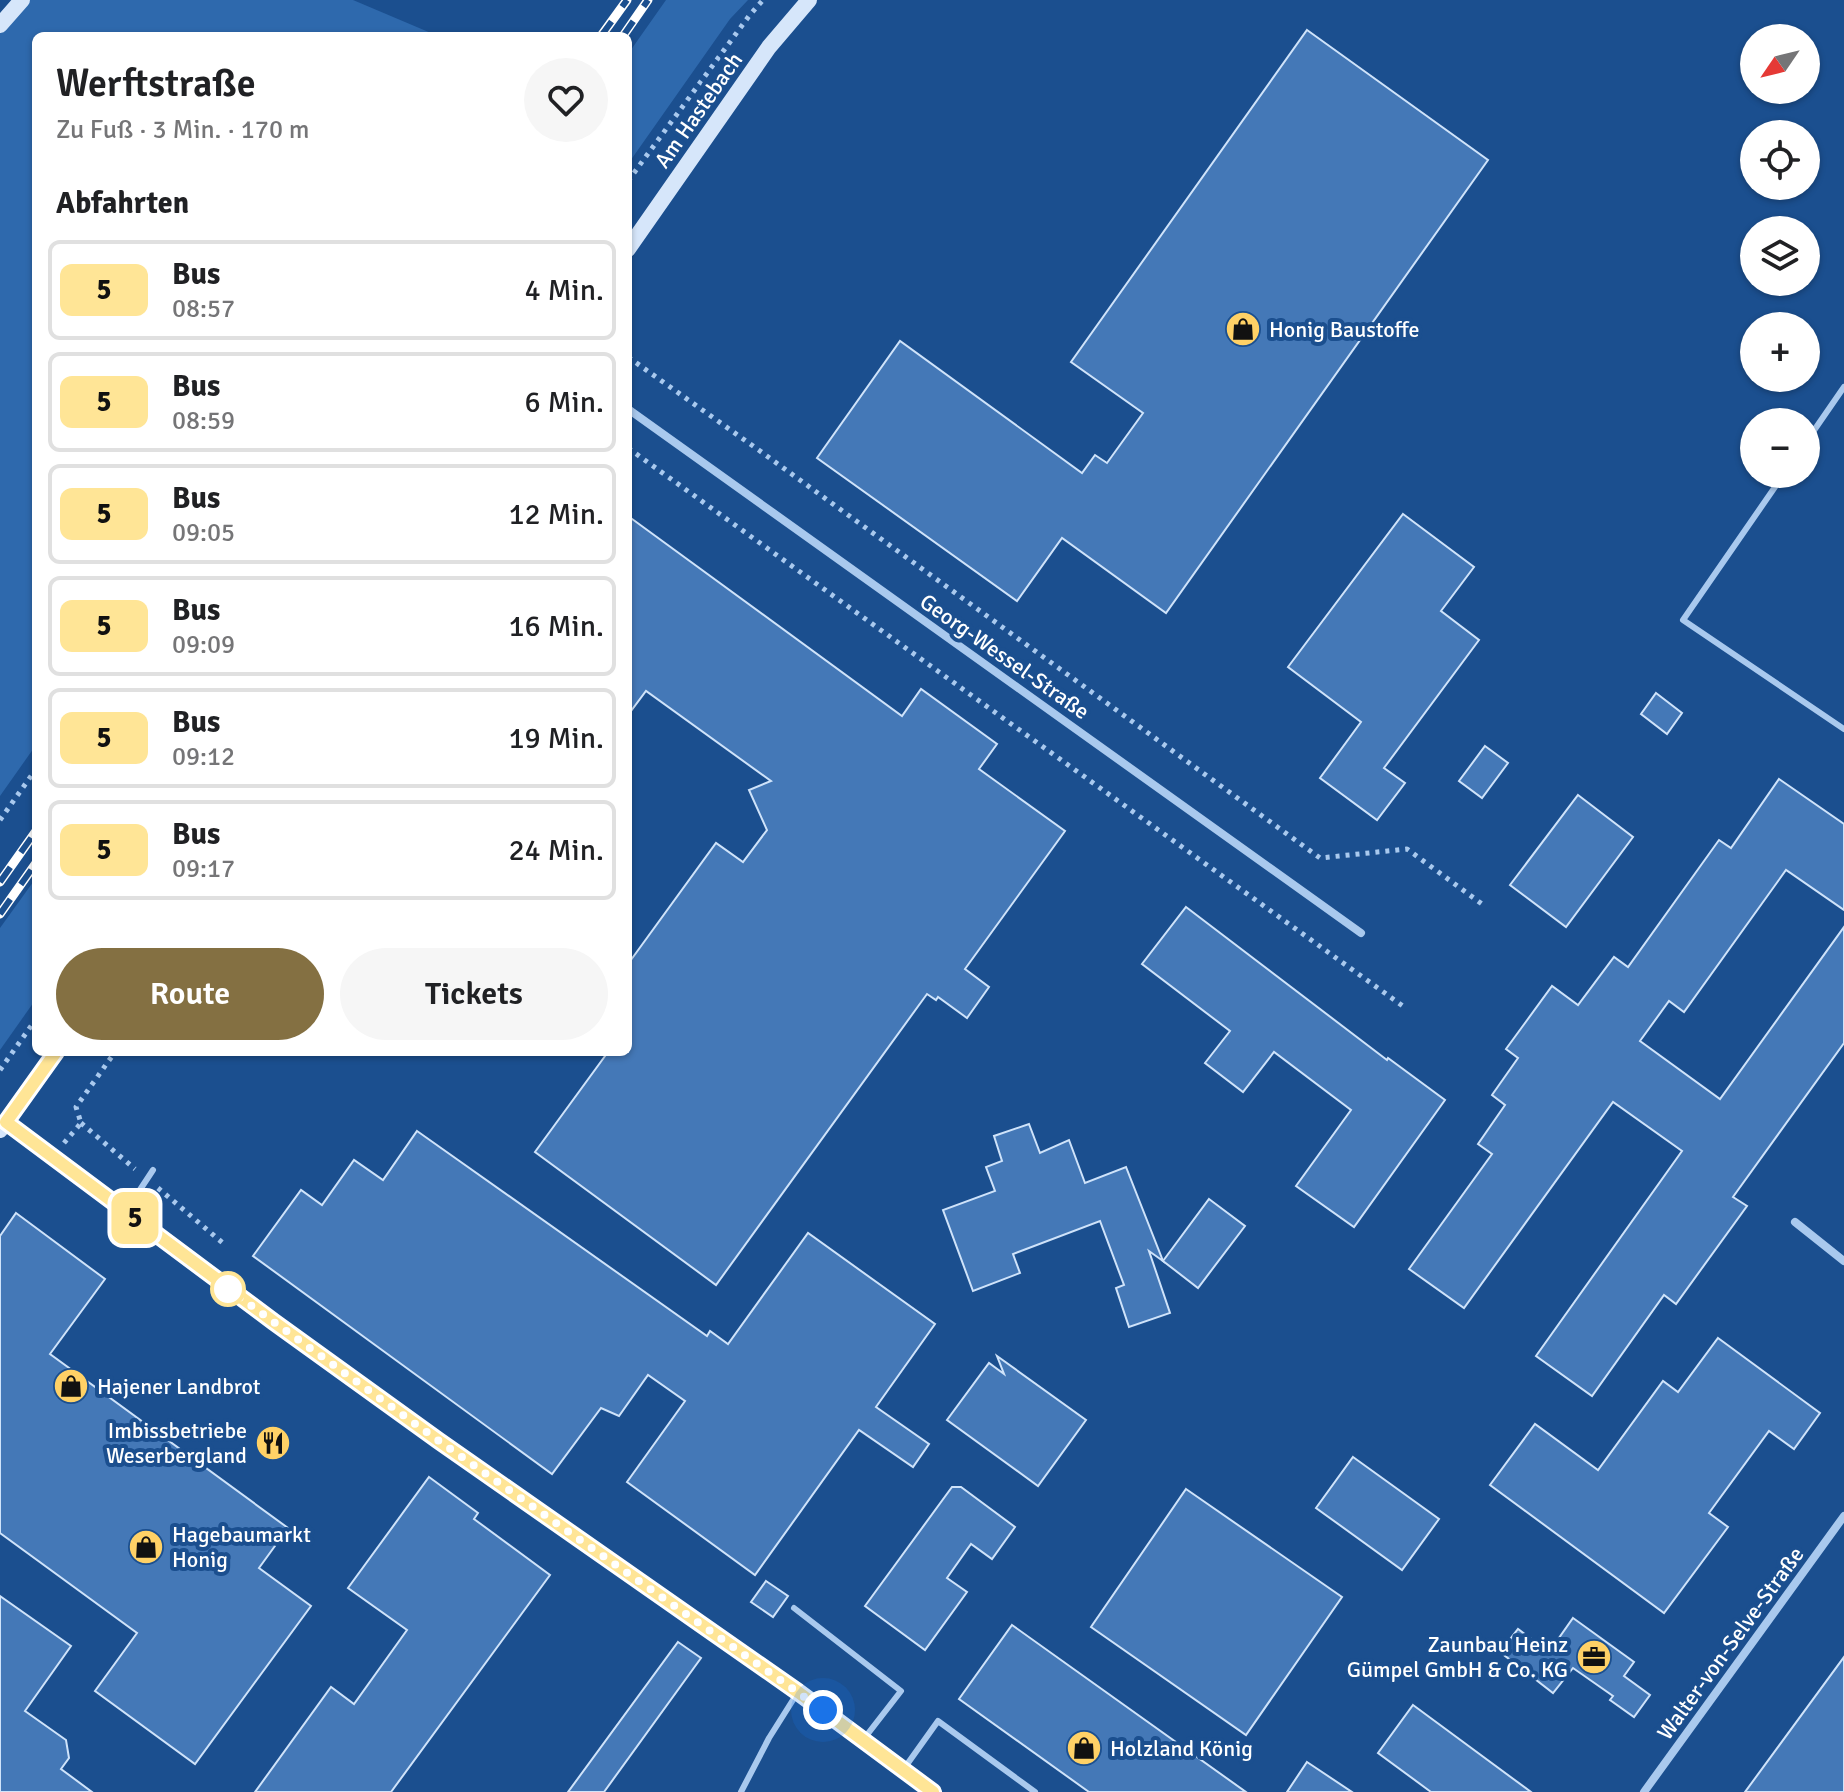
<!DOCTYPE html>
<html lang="de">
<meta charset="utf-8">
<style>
body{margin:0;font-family:Signika,sans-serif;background:#f6f6f6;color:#202124;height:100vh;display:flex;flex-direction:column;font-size:30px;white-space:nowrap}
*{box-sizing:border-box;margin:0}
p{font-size:26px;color:#757577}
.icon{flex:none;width:44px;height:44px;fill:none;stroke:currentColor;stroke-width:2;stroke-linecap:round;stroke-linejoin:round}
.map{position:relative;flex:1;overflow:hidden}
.sheet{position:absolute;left:32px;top:32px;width:600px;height:1024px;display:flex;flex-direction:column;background:#fff;border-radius:12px;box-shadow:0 2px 6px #0004}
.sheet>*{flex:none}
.badge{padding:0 16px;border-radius:12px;font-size:28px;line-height:52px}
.needle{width:52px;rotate:235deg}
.controls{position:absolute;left:1740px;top:24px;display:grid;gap:16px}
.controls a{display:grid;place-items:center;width:80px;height:80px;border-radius:50%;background:#fff;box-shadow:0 2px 6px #0004;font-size:40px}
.you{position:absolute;width:40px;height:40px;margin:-20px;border:6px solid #fff;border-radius:50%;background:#1a73e8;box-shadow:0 0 0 12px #1a73e833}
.map>.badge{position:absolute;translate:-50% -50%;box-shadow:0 0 0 4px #fff}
h2{padding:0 24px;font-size:30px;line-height:72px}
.round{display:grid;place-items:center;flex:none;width:84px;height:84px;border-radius:42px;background:#f6f6f6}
.overview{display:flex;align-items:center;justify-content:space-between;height:136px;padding:0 24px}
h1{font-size:38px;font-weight:600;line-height:60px}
.cta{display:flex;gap:16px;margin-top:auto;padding:16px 24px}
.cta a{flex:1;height:92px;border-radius:48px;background:#847042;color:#fff;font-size:32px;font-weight:600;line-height:92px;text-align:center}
.cta a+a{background:#f6f6f6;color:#202124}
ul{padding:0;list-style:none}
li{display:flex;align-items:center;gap:24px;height:100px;margin:0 16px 12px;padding:0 8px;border:4px solid #e0e0e0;border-radius:12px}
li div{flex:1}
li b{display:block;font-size:30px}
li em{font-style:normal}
li .badge{min-width:88px;font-weight:700;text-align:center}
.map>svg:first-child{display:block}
</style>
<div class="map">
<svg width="1844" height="1792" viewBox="0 0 1844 1792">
<rect width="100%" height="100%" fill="#1b4f8f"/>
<g fill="#2e69ad">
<polygon points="22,0 353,0 438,36 36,36 36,745 0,796 0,25"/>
<polygon points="666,0 748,0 730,19 628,164 628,54"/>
<polygon points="36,878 36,999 0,1050 0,928"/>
</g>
<g fill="#4478b7" stroke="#cfe3fa" stroke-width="2">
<polygon points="1307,30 1488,160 1166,613 1062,538 1017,601 817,458 900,341 1082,473 1095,455 1107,463 1143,413 1071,362"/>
<polygon points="1403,514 1474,567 1441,611 1479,640 1384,768 1405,783 1377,820 1320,778 1361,722 1288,667"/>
<polygon points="628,516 902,716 921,689 997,744 979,769 1065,831 965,969 989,987 967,1018 938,997 936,1000 927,994 716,1285 535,1152 608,1052 628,1052 628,964 716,843 743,862 767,830 749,790 771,781 646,691 628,715"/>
<polygon points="1656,693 1682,713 1667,734 1641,714"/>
<polygon points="1485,746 1508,763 1482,798 1459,781"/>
<polygon points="1779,779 1844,824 1844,910 1786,870 1684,1012 1669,1001 1640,1041 1720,1099 1844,927 1844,1043 1733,1197 1747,1206 1676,1304 1664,1295 1592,1396 1536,1356 1682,1151 1613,1102 1464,1308 1409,1269 1492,1154 1478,1144 1505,1105 1492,1095 1518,1058 1506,1049 1552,986 1578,1005 1614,957 1628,967 1719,840 1731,848"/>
<polygon points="1578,795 1633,837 1566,927 1510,885"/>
<polygon points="1186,907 1387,1060 1388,1058 1445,1100 1354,1227 1296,1186 1351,1110 1274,1052 1243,1092 1205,1063 1230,1031 1142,964"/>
<polygon points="1029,1124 1040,1153 1069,1140 1085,1183 1126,1167 1163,1261 1149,1251 1170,1313 1129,1327 1116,1288 1124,1285 1100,1221 1013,1254 1020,1273 973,1291 943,1210 995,1191 986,1167 1002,1161 994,1136"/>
<polygon points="417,1131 707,1336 710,1331 728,1344 808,1233 935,1324 876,1407 929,1444 913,1467 859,1430 755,1575 627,1482 685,1401 648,1375 619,1416 601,1408 552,1474 253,1256 301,1190 322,1205 354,1160 383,1180"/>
<polygon points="1209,1199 1245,1226 1198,1288 1163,1261"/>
<polygon points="16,1213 105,1279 50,1354 288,1528 259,1568 311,1606 195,1764 95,1691 137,1633 0,1533 0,1236"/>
<polygon points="1718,1338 1820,1413 1794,1449 1769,1431 1709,1513 1728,1527 1664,1613 1490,1485 1535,1424 1598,1470 1663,1381 1678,1392"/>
<polygon points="997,1356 1086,1420 1038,1486 947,1420 989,1363 1004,1374"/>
<polygon points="1353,1457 1439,1519 1402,1570 1316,1508"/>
<polygon points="429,1477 478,1513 474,1519 550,1575 391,1792 255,1792 331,1687 354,1704 407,1630 348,1588"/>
<polygon points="952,1487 961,1487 1015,1527 992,1559 971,1544 947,1578 967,1592 925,1650 865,1606"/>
<polygon points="1186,1489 1342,1597 1246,1735 1091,1627"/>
<polygon points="766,1581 788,1596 773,1617 751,1602"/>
<polygon points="0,1596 71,1646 25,1711 66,1740 69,1758 61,1769 92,1792 0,1792"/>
<polygon points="1573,1618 1634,1662 1624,1676 1650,1695 1634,1717 1610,1700 1613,1696 1573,1668 1553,1693 1500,1652 1518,1629 1549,1652"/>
<polygon points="1012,1625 1075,1670 1246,1792 1089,1792 959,1699"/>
<polygon points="678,1642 701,1658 604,1792 568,1792"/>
<polygon points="1844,1657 1844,1792 1745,1792"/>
<polygon points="1413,1705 1531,1792 1431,1792 1378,1753"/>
<polygon points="1307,1762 1352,1792 1287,1792"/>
</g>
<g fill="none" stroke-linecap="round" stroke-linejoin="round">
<g stroke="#a9c9ee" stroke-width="5" stroke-dasharray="4 6" stroke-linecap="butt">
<polyline points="628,181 749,16 763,0"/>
<polyline points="628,357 760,451 1320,858 1407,849 1482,904"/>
<polyline points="628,448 1407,1009"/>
<polyline points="0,820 36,769"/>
<polyline points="0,1070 36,1019"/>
<polyline points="81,1123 135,1169"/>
<polyline points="64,1143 81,1123 76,1107 115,1052"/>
<polyline points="158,1188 224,1244"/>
</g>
<g stroke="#a9c9ee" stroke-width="6">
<polyline points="1806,442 1844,387"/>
<polyline points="1784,474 1683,620 1844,729"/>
<polyline points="126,1211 153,1170"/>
<polyline points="794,1608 901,1691 863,1740"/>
<polyline points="903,1770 938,1721 1035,1792"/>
<polyline points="741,1792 769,1738 798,1692"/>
</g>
<g stroke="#a9c9ee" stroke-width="8">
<polyline points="628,409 1361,933"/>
<polyline points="1795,1222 1844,1261"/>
<polyline points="1644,1792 1844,1516"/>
</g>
<polyline stroke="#a9c9ee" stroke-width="14" points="6,1122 227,1288 439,1441 798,1692 933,1792"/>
<g stroke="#d6e6fa" stroke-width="16">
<polyline points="0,25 22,0"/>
<polyline points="628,249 769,47 809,0"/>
<polyline points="0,1130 56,1052"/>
</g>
<g stroke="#fff" stroke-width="9">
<g id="rail">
<polyline points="601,36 627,0"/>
<polyline points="623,36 648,0"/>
<polyline points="0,882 36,831"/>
<polyline points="0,914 36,863"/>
</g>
</g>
<use href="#rail" stroke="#1b4f8f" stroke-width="6" stroke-dasharray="18" stroke-linecap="butt"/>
</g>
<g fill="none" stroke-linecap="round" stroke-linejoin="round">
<g stroke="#fff" stroke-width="18">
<polyline id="line" points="56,1052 6,1122 274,1322 439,1441 798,1692 933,1792"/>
</g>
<use href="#line" stroke="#ffe596" stroke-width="12"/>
<polyline stroke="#fff" stroke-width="8" stroke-dasharray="0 14.4" points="228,1289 439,1441 823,1710"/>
</g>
<defs>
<g id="shop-disc" transform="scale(1.8)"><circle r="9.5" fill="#ffd166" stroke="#1b4f8f"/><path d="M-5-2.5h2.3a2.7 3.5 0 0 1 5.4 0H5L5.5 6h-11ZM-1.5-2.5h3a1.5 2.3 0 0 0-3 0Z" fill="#111"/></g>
<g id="restaurant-disc" transform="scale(1.8)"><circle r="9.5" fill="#ffd166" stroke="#1b4f8f"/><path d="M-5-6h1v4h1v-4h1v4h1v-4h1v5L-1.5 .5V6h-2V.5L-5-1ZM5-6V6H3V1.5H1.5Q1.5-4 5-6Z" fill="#111"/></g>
<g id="office-disc" transform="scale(1.8)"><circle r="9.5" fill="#ffd166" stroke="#1b4f8f"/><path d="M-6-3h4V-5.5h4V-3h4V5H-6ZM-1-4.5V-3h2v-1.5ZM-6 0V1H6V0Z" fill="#111"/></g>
</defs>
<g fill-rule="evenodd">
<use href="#shop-disc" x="1243" y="329"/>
<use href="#shop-disc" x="71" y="1386"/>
<use href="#restaurant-disc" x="273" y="1443"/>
<use href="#shop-disc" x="146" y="1547"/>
<use href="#office-disc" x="1594" y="1657"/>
<use href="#shop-disc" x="1084" y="1748"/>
</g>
<circle fill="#fff" stroke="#ffe596" stroke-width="4" cx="228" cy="1289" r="16"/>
<g text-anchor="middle" stroke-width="8" stroke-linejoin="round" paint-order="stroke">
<g font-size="22" fill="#fff" stroke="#1b4f8f">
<text transform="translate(698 110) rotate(-55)" y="8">Am Hastebach</text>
<text transform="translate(1005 656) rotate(35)" y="8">Georg-Wessel-Straße</text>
<text transform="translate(1730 1643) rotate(-54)" y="8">Walter-von-Selve-Straße</text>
</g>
<g font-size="22" fill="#fff" stroke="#1b4f8f" text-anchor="start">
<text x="1269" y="337">Honig Baustoffe</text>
<text x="97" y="1394">Hajener Landbrot</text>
<text x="247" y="1438" text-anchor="end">Imbissbetriebe<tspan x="247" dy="25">Weserbergland</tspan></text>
<text x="172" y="1542">Hagebaumarkt<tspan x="172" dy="25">Honig</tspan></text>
<text x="1568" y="1652" text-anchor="end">Zaunbau Heinz<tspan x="1568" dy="25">Gümpel GmbH &amp; Co. KG</tspan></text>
<text x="1110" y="1756">Holzland König</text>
</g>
</g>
</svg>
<div class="controls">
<a><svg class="needle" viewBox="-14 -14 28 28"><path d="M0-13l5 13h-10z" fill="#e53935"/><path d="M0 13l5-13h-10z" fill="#757577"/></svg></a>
<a><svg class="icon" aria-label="locate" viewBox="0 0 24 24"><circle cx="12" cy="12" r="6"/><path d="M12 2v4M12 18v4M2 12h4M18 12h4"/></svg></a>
<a><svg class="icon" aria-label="layers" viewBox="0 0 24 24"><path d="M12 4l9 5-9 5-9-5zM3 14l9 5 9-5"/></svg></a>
<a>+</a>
<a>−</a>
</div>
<div class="you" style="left:823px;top:1710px"></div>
<b class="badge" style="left:135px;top:1218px;background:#ffe596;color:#111">5</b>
<section class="sheet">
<div class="overview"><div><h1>Werftstraße</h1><p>Zu Fuß · 3 Min. · 170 m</p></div><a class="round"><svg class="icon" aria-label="heart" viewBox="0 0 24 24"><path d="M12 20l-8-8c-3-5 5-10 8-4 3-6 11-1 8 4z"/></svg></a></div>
<h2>Abfahrten</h2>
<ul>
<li><span class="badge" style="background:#ffe596;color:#111">5</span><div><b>Bus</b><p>08:57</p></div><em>4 Min.</em></li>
<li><span class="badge" style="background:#ffe596;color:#111">5</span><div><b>Bus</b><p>08:59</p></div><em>6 Min.</em></li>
<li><span class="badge" style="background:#ffe596;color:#111">5</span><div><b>Bus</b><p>09:05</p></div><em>12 Min.</em></li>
<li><span class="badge" style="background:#ffe596;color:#111">5</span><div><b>Bus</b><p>09:09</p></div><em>16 Min.</em></li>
<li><span class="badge" style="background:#ffe596;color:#111">5</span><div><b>Bus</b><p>09:12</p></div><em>19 Min.</em></li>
<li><span class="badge" style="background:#ffe596;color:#111">5</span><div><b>Bus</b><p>09:17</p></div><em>24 Min.</em></li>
</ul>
<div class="cta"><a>Route</a><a>Tickets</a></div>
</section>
</div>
